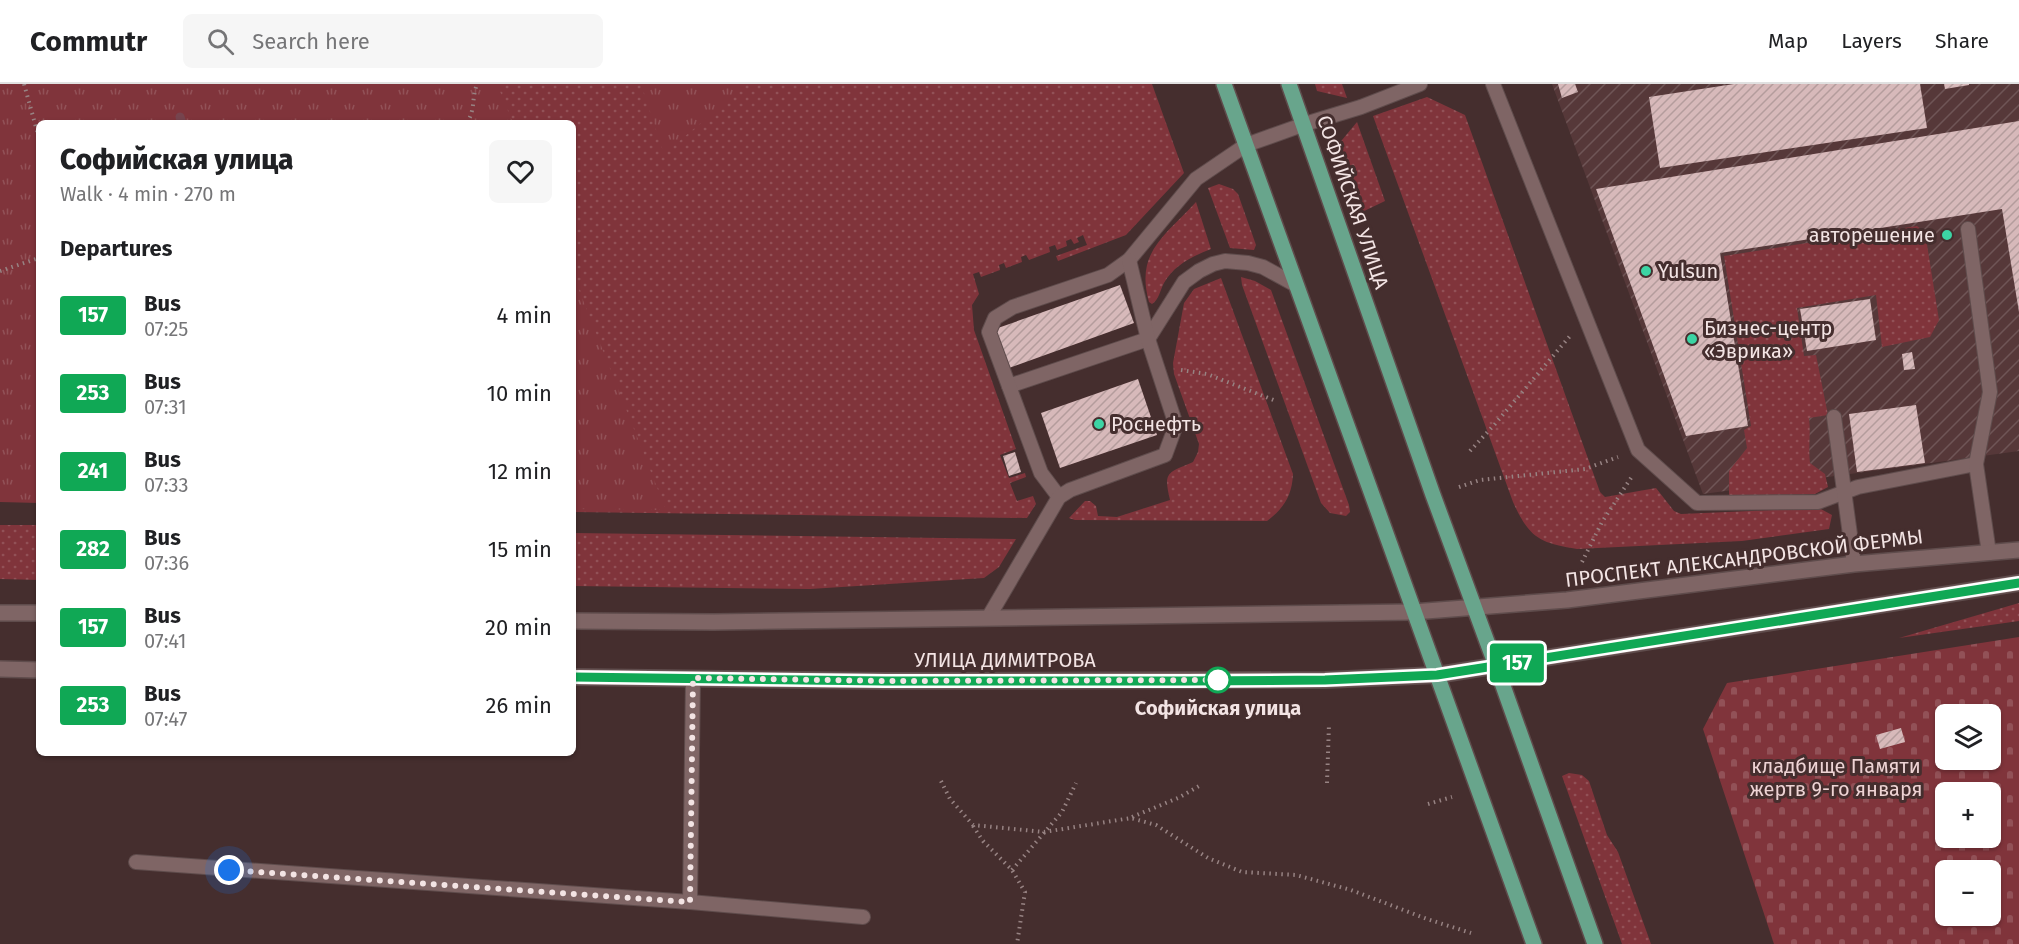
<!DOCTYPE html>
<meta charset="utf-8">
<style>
body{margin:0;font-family:"Fira Sans",sans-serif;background:#f6f6f6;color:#202124;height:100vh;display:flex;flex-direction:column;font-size:22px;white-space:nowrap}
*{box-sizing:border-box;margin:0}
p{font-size:20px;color:#757577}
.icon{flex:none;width:33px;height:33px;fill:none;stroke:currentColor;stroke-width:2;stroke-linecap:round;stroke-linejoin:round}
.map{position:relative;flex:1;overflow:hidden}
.drawer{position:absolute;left:36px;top:36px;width:540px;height:636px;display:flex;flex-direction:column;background:#fff;border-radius:9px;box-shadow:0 2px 4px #0004}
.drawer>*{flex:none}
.badge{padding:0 12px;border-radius:4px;font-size:21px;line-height:39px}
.tools{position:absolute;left:1935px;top:620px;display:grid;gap:12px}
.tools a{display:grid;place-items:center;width:66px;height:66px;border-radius:9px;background:#fff;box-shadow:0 2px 4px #0004;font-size:30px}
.you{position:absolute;width:30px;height:30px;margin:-15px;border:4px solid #fff;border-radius:50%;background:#1a73e8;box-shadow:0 0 0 9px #1a73e833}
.map>.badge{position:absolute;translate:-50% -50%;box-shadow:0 0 0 3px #fff}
h2{padding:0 24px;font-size:22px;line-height:54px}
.round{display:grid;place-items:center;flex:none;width:63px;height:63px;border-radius:9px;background:#f6f6f6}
.summary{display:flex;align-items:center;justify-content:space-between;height:102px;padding:0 24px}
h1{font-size:28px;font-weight:800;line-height:45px}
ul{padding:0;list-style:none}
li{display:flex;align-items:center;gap:18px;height:78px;padding:0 24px}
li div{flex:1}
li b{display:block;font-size:22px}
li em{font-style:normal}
li .badge{min-width:66px;font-weight:700;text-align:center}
header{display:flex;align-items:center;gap:36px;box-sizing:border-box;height:84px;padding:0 30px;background:#fff;border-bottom:2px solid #e0e0e0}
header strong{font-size:28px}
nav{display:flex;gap:33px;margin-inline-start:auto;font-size:21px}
.search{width:420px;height:54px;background:#f6f6f6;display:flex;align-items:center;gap:15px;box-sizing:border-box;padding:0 21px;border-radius:9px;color:#757577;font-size:22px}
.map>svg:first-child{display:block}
</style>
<header>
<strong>Commutr</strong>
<div class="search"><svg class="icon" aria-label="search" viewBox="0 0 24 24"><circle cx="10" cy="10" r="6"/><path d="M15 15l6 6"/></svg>Search here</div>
<nav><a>Map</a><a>Layers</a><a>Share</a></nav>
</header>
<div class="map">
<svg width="2019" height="860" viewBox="0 0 2019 860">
<defs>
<pattern id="industrial-furrows" width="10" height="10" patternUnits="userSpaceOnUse" patternTransform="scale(1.5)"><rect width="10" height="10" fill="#563839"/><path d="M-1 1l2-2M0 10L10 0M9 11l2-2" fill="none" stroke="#6f5556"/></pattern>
<pattern id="grass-dots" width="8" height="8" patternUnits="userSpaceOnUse" patternTransform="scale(1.5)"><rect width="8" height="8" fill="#80343b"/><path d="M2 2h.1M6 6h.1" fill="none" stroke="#925157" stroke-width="1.8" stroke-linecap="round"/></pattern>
<pattern id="cemetery-stones" width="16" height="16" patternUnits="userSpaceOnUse" patternTransform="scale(1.5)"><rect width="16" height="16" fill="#80343b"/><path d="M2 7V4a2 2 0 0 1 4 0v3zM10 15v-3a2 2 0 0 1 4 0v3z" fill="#925157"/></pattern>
<pattern id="park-tufts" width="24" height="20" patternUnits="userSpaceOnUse" patternTransform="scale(1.5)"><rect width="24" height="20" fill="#80343b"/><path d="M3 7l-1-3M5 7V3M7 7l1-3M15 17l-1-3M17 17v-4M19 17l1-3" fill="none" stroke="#925157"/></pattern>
<pattern id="building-hatch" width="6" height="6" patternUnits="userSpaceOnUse" patternTransform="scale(1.5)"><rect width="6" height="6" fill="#d7b9ba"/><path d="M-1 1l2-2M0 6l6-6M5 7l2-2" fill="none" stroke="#b49c9c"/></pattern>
</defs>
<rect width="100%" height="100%" fill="#452e2e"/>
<polygon fill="url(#industrial-furrows)" points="1552,0 2019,0 2019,367 1703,410"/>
<g fill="url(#grass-dots)">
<polygon points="489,0 1152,0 1184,89 1126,151 1058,177 1056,172 1087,161 1083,151 1077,154 1079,158 1074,160 1071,155 1066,157 1067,162 1057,166 1055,161 1049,163 1050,168 1029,176 1026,171 1021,173 1022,178 1006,184 1004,179 999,181 1000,186 981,193 979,188 973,190 979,210 972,221 974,246 1016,365 1000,371 1009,394 1025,389 1026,393 1010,399 1017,417 1033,412 1036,420 1027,434 573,428 573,39 502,39"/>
<polygon points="1315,0 1342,0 1347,14 1317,7"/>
<path d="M 1427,13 L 1465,31 L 1600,408 L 1605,413 L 1656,404 L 1674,427 L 1681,430 L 1819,424 L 1832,431 L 1829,445 L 1742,457 L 1577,465 C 1538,459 1529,453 1513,418 L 1373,32 Z"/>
<polygon points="1357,38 1385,117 1360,129 1337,62"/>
<polygon points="1219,100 1233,105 1238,110 1256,161 1254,166 1230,164 1208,104"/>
<path d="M 1196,118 L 1211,165 C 1193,172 1174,181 1164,199 C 1160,206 1159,216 1152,220 L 1149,218 C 1135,168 1165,152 1196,118 Z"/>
<path d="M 1917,142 L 1925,148 L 1939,236 L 1930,253 L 1882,263 L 1876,211 L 1797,224 L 1804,272 L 1816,271 L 1828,331 L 1809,334 C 1811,350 1808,363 1810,379 L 1825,390 L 1828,403 L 1815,410 L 1729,413 L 1729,387 L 1747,364 L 1744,346 L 1751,342 L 1724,172 Z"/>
<polygon points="1241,193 1255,197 1271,206 1349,421 1350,428 1346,432 1330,429 1321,419 1242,201"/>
<path d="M 1221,194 L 1293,390 C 1292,412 1284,424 1267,437 L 1075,436 L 1069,434 L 1085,417 L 1090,417 L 1096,422 L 1098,432 L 1117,433 L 1170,416 C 1163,387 1168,389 1193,378 L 1198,368 L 1199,360 L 1174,290 L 1173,279 L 1184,219 L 1194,205 Z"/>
<polygon points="0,441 39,441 39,496 0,495"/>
<polygon points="573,449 1016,455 999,483 984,494 810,505 573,502"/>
<polygon points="2019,519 2019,537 1899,554"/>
<polygon points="1569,689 1582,691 1589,697 1607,751 1618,768 1651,860 1622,860 1562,692"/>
</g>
<path fill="url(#cemetery-stones)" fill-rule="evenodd" d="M 2019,553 L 2019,860 L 1774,860 L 1703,645 L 1727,599 ZM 1946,630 L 1990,630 L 1990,675 L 1946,675 ZM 1946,708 L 1990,708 L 1990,753 L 1946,753 ZM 1946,786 L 1990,786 L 1990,831 L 1946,831 Z"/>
<g fill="url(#park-tufts)">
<polygon points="0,0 497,0 513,39 39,39 39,419 0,418"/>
<polygon points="641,0 747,0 664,70"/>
<polygon points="573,191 666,426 573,425"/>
</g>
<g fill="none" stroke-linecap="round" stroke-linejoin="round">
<polyline stroke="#76444e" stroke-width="9" points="180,33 182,39"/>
</g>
<g fill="url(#building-hatch)">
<polygon points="1558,0 1575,0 1578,8 1562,14"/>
<polygon points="1734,0 1920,0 1927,44 1660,84 1649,13"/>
<polygon points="1944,0 1969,0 1969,1 1945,5"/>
<polygon points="2019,37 2019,228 2002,125 1720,169 1748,342 1686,352 1596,105"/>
<polygon points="1120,201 1134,239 1009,284 995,245"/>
<polygon points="1870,215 1876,256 1807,267 1800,225"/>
<polygon points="1912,268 1915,285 1904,286 1902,270"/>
<polygon points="1138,295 1157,351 1060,384 1041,329"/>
<polygon points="1916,321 1925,379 1857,388 1849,330"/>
<polygon points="1015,368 1021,388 1009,392 1003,372"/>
<polygon points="1901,644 1905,658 1880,665 1876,651"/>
</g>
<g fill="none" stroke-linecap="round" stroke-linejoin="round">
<g stroke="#5f4c4c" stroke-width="16">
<g id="service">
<polyline points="1493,0 1638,366 1697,419 1818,418 1858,403 1976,380"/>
<polyline points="1968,145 1990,308 1976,380 1989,469"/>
<polyline points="1009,302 1148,255 1184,198 1199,187 1213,180 1225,177 1248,179 1263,183 1296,201"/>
<polyline points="1834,333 1854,480"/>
<polyline points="1059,413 1041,389 989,248 995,234 1013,223 1108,191 1129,176 1196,95 1246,61 1305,40 1361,23 1420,0"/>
<polyline points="988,534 1059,413 1070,406 1165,371 1176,341 1148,255 1129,176"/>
<polyline points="136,778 690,818 863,833"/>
<polyline points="690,818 693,594"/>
</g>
</g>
<g stroke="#5f4c4c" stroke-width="18">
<g id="tertiary">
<polyline points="0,529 39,529"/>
<polyline points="573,537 714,538 1413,528"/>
<polyline points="0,585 39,586"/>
<polyline points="573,593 885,597 1325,596 1437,591"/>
</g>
</g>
<g stroke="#5f4c4c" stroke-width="18">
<g id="secondary">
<polyline points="1413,528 1567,516 1854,480 2019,466"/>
<polyline points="1437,591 2019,499"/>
</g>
</g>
<g stroke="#5f4c4c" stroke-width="18">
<g id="primary">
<polyline points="1224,0 1534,860"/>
<polyline points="1289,0 1433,411 1496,582 1595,860"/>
</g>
</g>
<g stroke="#978383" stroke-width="4" stroke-dasharray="1.5 4.5" stroke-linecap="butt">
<polyline points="24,0 39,54"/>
<path d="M 467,39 C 476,23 471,17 477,0"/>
<polyline points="0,187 39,174"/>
<polyline points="1181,286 1207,290 1276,317"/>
<polyline points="1470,367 1495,340 1570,252"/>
<polyline points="1459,403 1480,396 1585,385 1618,373"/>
<polyline points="1582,478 1602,438 1633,391"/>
<polyline points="941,697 950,715 973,741 1044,748 1131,734 1156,741 1208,774 1242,788 1296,791 1351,806 1427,835 1471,849"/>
<polyline points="1327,699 1329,640"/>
<polyline points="1428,720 1452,713"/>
<polyline points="1132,733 1178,714 1201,701"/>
<polyline points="973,742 983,757 1012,786 1025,808 1017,860"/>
<polyline points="1012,786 1062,728 1076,699"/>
</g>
<use href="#service" stroke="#7f6565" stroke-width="14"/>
<use href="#tertiary" stroke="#7f6565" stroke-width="15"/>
<use href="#secondary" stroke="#7f6565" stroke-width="15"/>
<use href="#primary" stroke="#68a58c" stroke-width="15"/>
</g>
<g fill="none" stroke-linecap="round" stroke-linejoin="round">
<g stroke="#fff" stroke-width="14">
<polyline id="line" points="573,593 885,597 1186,597 1325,596 1437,591 2019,499"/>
</g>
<use href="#line" stroke="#10a855" stroke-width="9"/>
<polyline stroke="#f3e4e4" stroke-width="6" stroke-dasharray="0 10.8" points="229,786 690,818 693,594 885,597 1218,596"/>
</g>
<g fill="#3cd4a4" stroke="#452e2e" stroke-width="2">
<circle cx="1947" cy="151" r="6"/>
<circle cx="1646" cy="187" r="6"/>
<circle cx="1692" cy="255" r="6"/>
<circle cx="1099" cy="340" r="6"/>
</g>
<circle fill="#fff" stroke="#10a855" stroke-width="3" cx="1218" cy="596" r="12"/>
<g text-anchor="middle" stroke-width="6" stroke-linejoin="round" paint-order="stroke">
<g font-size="20" fill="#f3e4e4" stroke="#452e2e">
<text transform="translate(1353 118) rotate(71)" y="7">СОФИЙСКАЯ УЛИЦА</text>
<text transform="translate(1744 474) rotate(-7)" y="7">ПРОСПЕКТ АЛЕКСАНДРОВСКОЙ ФЕРМЫ</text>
<text x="1005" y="583">УЛИЦА ДИМИТРОВА</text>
</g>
<g font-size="20" fill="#f3e4e4" stroke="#452e2e" text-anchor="start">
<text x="1935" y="158" text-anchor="end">авторешение</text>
<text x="1658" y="194">Yulsun</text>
<text x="1704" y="251">Бизнес-центр<tspan x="1704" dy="23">«Эврика»</tspan></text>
<text x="1111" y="347">Роснефть</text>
</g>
<g font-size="20" font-weight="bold" fill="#f3e4e4" stroke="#452e2e">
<text x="1218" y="631">Софийская улица</text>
</g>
<g font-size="20" fill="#eed3d4" stroke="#452e2e">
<text x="1836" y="689">кладбище Памяти<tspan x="1836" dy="23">жертв 9-го января</tspan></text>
</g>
</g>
</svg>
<div class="tools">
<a><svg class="icon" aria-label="layers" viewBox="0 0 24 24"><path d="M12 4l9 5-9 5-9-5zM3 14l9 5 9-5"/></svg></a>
<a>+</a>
<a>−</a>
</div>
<div class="you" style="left:229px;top:786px"></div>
<b class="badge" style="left:1517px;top:579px;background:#10a855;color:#fff">157</b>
<section class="drawer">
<div class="summary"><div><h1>Софийская улица</h1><p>Walk · 4 min · 270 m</p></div><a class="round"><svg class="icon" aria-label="heart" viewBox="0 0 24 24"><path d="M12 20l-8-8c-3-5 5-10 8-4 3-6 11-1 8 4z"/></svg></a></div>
<h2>Departures</h2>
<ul>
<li><span class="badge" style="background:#10a855;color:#fff">157</span><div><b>Bus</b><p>07:25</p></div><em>4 min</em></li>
<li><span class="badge" style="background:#10a855;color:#fff">253</span><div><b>Bus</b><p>07:31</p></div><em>10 min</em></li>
<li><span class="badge" style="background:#10a855;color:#fff">241</span><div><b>Bus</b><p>07:33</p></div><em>12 min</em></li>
<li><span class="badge" style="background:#10a855;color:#fff">282</span><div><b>Bus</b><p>07:36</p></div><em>15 min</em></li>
<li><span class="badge" style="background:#10a855;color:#fff">157</span><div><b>Bus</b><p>07:41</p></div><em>20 min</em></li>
<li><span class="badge" style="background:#10a855;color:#fff">253</span><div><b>Bus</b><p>07:47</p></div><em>26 min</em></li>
</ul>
</section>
</div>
